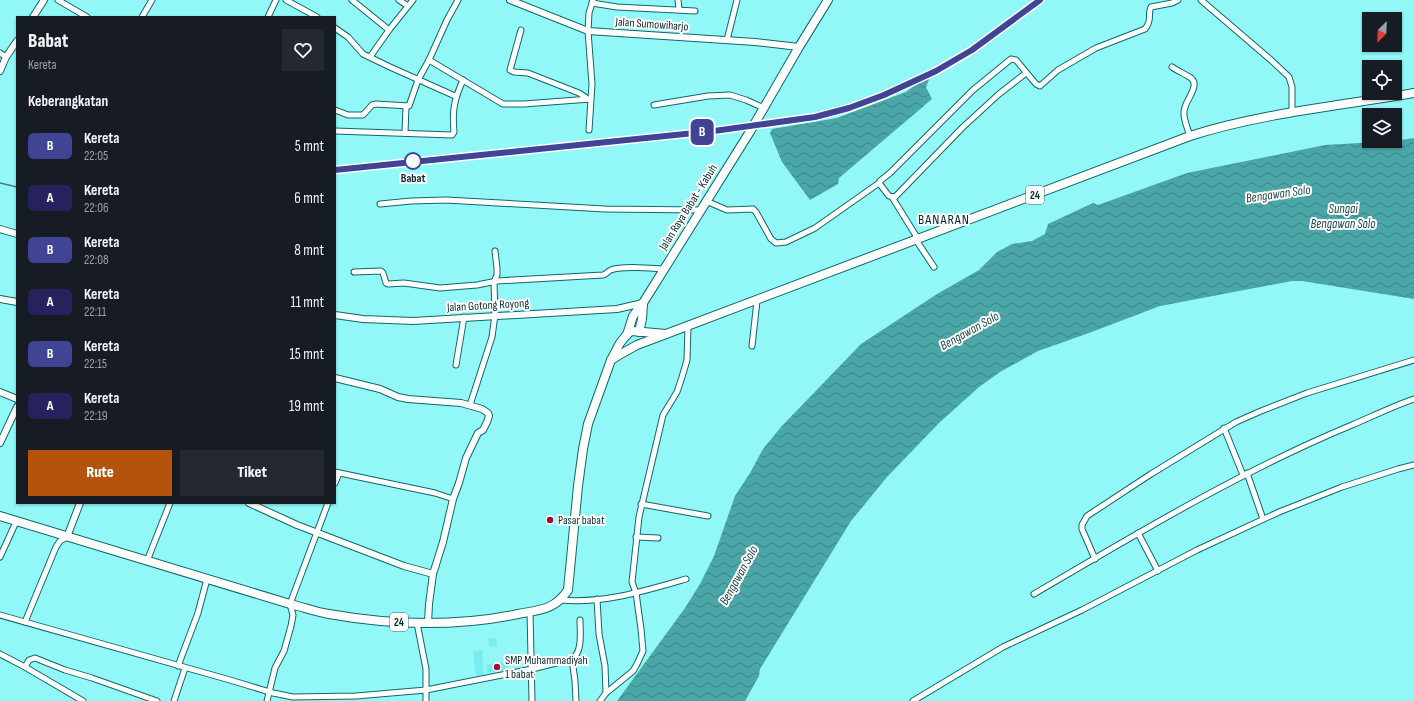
<!DOCTYPE html>
<html lang="id">
<style>
body{margin:0;font-family:"Sofia Sans Condensed",sans-serif;background:#242831;color:#f1f3f6;height:100vh;display:flex;flex-direction:column;font-size:15px;white-space:nowrap}
*{box-sizing:border-box;margin:0}
p{font-size:13px;color:#9ea1a6}
.icon{flex:none;width:22px;height:22px;fill:none;stroke:currentColor;stroke-width:2;stroke-linecap:round;stroke-linejoin:round}
.map{position:relative;flex:1;overflow:hidden}
.panel{position:absolute;left:16px;top:16px;width:320px;height:488px;display:flex;flex-direction:column;background:#171b24;border-radius:0px;box-shadow:0 1px 3px #0004}
.panel>*{flex:none}
.badge{padding:0 8px;border-radius:6px;font-size:14px;line-height:26px}
.needle{width:26px;rotate:204deg}
.tools{position:absolute;left:1362px;top:12px;display:grid;gap:8px}
.tools a{display:grid;place-items:center;width:40px;height:40px;border-radius:0px;background:#171b24;box-shadow:0 1px 3px #0004;font-size:20px}
.map>.badge{position:absolute;translate:-50% -50%;box-shadow:0 0 0 2px #fff}
h2{padding:0 12px;font-size:15px;line-height:36px}
.round{display:grid;place-items:center;flex:none;width:42px;height:42px;border-radius:0px;background:#242831}
.overview{display:flex;align-items:center;justify-content:space-between;height:68px;padding:0 12px}
h1{font-size:19px;font-weight:800;line-height:30px}
.button{display:flex;gap:8px;margin-top:auto;padding:8px 12px}
.button a{flex:1;height:46px;border-radius:0px;background:#b45309;color:#fff;font-size:16px;font-weight:800;line-height:46px;text-align:center}
.button a+a{background:#242831;color:#f1f3f6}
ul{padding:0;list-style:none}
li{display:flex;align-items:center;gap:12px;height:52px;padding:0 12px}
li div{flex:1}
li b{display:block;font-size:15px}
li em{font-style:normal}
li .badge{min-width:44px;font-weight:700;text-align:center}
.map>svg:first-child{display:block}
</style>
<div class="map">
<svg width="1414" height="701" viewBox="0 0 1414 701">
<defs>
<pattern id="water-waves" width="16" height="10" patternUnits="userSpaceOnUse"><rect width="16" height="10" fill="#4ba6a7"/><path d="M0 5q4-4 8 0t8 0" fill="none" stroke="#3c8788"/></pattern>
</defs>
<rect width="100%" height="100%" fill="#91f7f7"/>
<g fill="#79eded">
<polygon points="496,638 497,646 489,647 488,639"/>
<polygon points="482,650 484,676 476,676 473,651"/>
<polygon points="507,661 509,669 487,673 486,665"/>
</g>
<g fill="url(#water-waves)">
<polygon points="932,72 926,87 932,99 839,178 838,184 810,200 782,162 770,133 772,129 837,118 906,92"/>
<polygon points="1414,138 1414,299 1302,281 1292,281 1160,306 1089,333 1038,351 1000,372 979,387 939,423 887,477 851,521 760,669 759,676 745,701 617,701 685,608 700,584 714,556 735,496 750,473 763,449 781,427 861,344 937,294 979,270 997,252 1012,244 1032,241 1045,234 1048,224 1093,203 1098,205 1187,173 1325,145 1395,141"/>
</g>
<g fill="none" stroke-linecap="round" stroke-linejoin="round">
<g stroke="#0f6869" stroke-width="7">
<g id="minor">
<polyline points="58,0 87,17"/>
<polyline points="286,0 317,17"/>
<polyline points="352,0 389,30"/>
<polyline points="399,0 408,6"/>
<polyline points="678,0 679,9"/>
<polyline points="1201,0 1271,60 1289,77 1292,87 1292,113"/>
<polyline points="592,3 617,7 695,11"/>
<polyline points="142,17 152,0"/>
<polyline points="268,17 276,0"/>
<polyline points="335,28 348,37 363,54 390,67 455,96"/>
<polyline points="521,30 510,70 514,72 528,73 579,93 585,97 587,99"/>
<polyline points="727,40 737,0"/>
<polyline points="0,53 6,57"/>
<polyline points="370,57 389,30 413,0"/>
<polyline points="429,60 503,104 524,104 590,99"/>
<path d="M 1172,67 C 1178,71 1185,74 1191,78 C 1201,86 1184,101 1184,112 C 1183,119 1188,129 1190,136"/>
<polyline points="654,105 708,96 730,95 746,100 764,108"/>
<polyline points="335,110 348,115 363,115 372,105 376,104 409,106 418,80 429,60 447,20 458,0"/>
<polyline points="589,130 592,84 588,31 589,13 593,0"/>
<path d="M 335,131 L 452,135 L 454,132 C 452,111 454,100 463,80"/>
<polyline points="405,133 406,106"/>
<path d="M 879,183 L 880,181 L 890,173 L 973,90 L 1011,59 L 1016,60 L 1036,84 L 1040,86 L 1058,70 L 1096,48 L 1145,29 C 1153,19 1147,15 1151,7 L 1172,3 L 1178,0"/>
<polyline points="892,197 918,239"/>
<polyline points="706,201 727,210 753,209 756,212 771,239 776,243 786,242 815,228 879,183 889,196 895,197 963,127 999,94 1026,73"/>
<polyline points="380,204 411,201 446,200 605,209 700,210"/>
<polyline points="916,240 934,267"/>
<path d="M 354,272 L 381,271 L 383,273 L 386,283 L 388,284 L 404,283 L 440,288 L 477,285 L 497,281 L 603,275 C 607,274 608,271 611,270 C 620,266 653,268 663,269"/>
<polyline points="752,346 757,301"/>
<polyline points="456,365 464,317"/>
<polyline points="470,405 492,337 495,315 494,282 497,275 497,268 495,251"/>
<polyline points="1224,428 1243,475"/>
<polyline points="335,472 435,493 453,499"/>
<polyline points="1247,473 1263,519"/>
<polyline points="335,483 339,473"/>
<polyline points="641,504 708,516"/>
<polyline points="1138,533 1158,571"/>
<polyline points="636,537 658,538"/>
<polyline points="0,557 16,522"/>
<polyline points="1095,559 1082,529 1082,525 1087,516 1151,474 1236,422 1261,411 1307,393 1414,360"/>
<polyline points="147,561 170,503"/>
<path d="M 1034,594 C 1138,533 1241,471 1352,425 C 1373,416 1393,406 1414,399"/>
<polyline points="597,599 599,634 605,666 606,693 600,701"/>
<path d="M 560,600 C 603,604 645,591 686,579"/>
<polyline points="530,612 532,701"/>
<path d="M 0,615 L 230,680 L 273,693 L 293,697 L 356,696 L 426,690 L 532,669 L 572,659 C 583,652 580,631 580,620"/>
<polyline points="25,622 56,547 60,541 67,537"/>
<polyline points="417,623 426,669 426,701"/>
<polyline points="0,654 25,667 83,701"/>
<polyline points="572,659 575,681 576,701"/>
<polyline points="178,666 198,613 207,579"/>
<polyline points="25,667 29,660 35,658 65,670 92,678 157,701"/>
<polyline points="606,693 633,671 637,664 643,651 641,629 636,593 632,582 639,517 663,415 677,392 682,377 687,360 688,326"/>
<polyline points="174,701 185,668"/>
<polyline points="267,701 275,668 284,651 291,626 293,615 290,604 328,503"/>
<polyline points="913,701 1003,647 1082,610 1197,550 1279,512 1342,487 1398,469 1414,465"/>
</g>
</g>
<g stroke="#0f6869" stroke-width="8">
<g id="tertiary">
<polyline points="510,0 588,31 755,42 799,47"/>
<polyline points="33,17 44,0"/>
<polyline points="0,71 6,57 17,41"/>
<polyline points="0,229 17,234"/>
<polyline points="0,299 17,302"/>
<polyline points="335,315 363,319 413,321 617,309 643,303"/>
<polyline points="335,378 380,389 398,397 408,399 461,403 482,409 488,413 489,416 487,422 483,430 478,433 466,458 459,483 453,499 443,542 433,574 429,604 428,623"/>
<polyline points="0,392 17,399"/>
<polyline points="0,443 17,407"/>
<polyline points="249,503 297,525 404,566 433,574"/>
<polyline points="67,537 80,503"/>
</g>
</g>
<g stroke="#0f6869" stroke-width="10">
<g id="primary">
<polyline points="639,332 642,319 643,304"/>
<polyline points="627,335 633,316 643,303 751,130 799,47 828,0"/>
</g>
</g>
<g stroke="#0f6869" stroke-width="10">
<g id="trunk">
<path d="M 611,360 L 619,355 L 637,345 L 1190,136 C 1262,113 1339,106 1414,93"/>
<path d="M 0,516 L 290,604 C 303,607 316,612 329,614 C 391,625 456,627 518,614 C 539,610 555,610 568,590 L 578,486 L 583,449 L 588,424 L 611,360 L 620,343 L 628,333 L 632,331 L 666,334"/>
</g>
</g>
<use href="#minor" stroke="#fff" stroke-width="5"/>
<use href="#tertiary" stroke="#fff" stroke-width="6"/>
<use href="#primary" stroke="#fff" stroke-width="8"/>
<use href="#trunk" stroke="#fff" stroke-width="8"/>
<g stroke="#428182" stroke-width="1.5">
<polyline points="335,170 714,131 815,117 849,108 884,95 936,71 972,50 1040,0"/>
<polyline points="0,183 17,187"/>
</g>
</g>
<g fill="none" stroke-linecap="round" stroke-linejoin="round">
<g stroke="#fff" stroke-width="9">
<polyline id="line" points="335,170 714,131 815,117 849,108 884,95 936,71 972,50 1040,0"/>
</g>
<use href="#line" stroke="#414495" stroke-width="6"/>
</g>
<circle fill="#fff" stroke="#414495" stroke-width="2" cx="413" cy="161" r="8"/>
<g fill="#a50a35" stroke="#fff" stroke-width="1.5">
<circle cx="550" cy="520" r="4"/>
<circle cx="497" cy="667" r="4"/>
</g>
<g text-anchor="middle" stroke-width="4" stroke-linejoin="round" paint-order="stroke">
<g fill="#fff" stroke="#51696a" stroke-width="1">
<rect x="1026" y="186" width="18" height="18" rx="3"/>
<rect x="390" y="613" width="18" height="18" rx="3"/>
</g>
<g font-size="11" font-weight="bold" fill="#07292a">
<text x="1035" y="199">24</text>
<text x="399" y="626">24</text>
</g>
<g font-size="12" fill="#07292a" stroke="#fff">
<text transform="translate(652 24) rotate(4)" y="4">Jalan Sumowiharjo</text>
<text transform="translate(688 207) rotate(-58)" y="4">Jalan Raya Babat - Kabuh</text>
<text transform="translate(488 305) rotate(-3)" y="4">Jalan Gotong Royong</text>
</g>
<g font-size="12" font-weight="bold" fill="#07292a" stroke="#fff">
<text x="413" y="182">Babat</text>
</g>
<g font-size="12" fill="#07292a" stroke="#fff" text-anchor="start">
<text x="558" y="524">Pasar babat</text>
<text x="505" y="664">SMP Muhammadiyah<tspan x="505" dy="14">1 babat</tspan></text>
</g>
<g font-size="13" font-style="italic" fill="#204a4a" stroke="#fff">
<text transform="translate(1278 193) rotate(-8)" y="5">Bengawan Solo</text>
<text x="1343" y="213">Sungai<tspan x="1343" dy="15">Bengawan Solo</tspan></text>
<text transform="translate(969 330) rotate(-29)" y="5">Bengawan Solo</text>
<text transform="translate(738 575) rotate(-61)" y="5">Bengawan Solo</text>
</g>
<g font-size="14" letter-spacing="1" fill="#07292a" stroke="#fff">
<text x="944" y="224">BANARAN</text>
</g>
</g>
</svg>
<div class="tools">
<a><svg class="needle" viewBox="-14 -14 28 28"><path d="M0-13l5 13h-10z" fill="#e53935"/><path d="M0 13l5-13h-10z" fill="#9ea1a6"/></svg></a>
<a><svg class="icon" aria-label="locate" viewBox="0 0 24 24"><circle cx="12" cy="12" r="6"/><path d="M12 2v4M12 18v4M2 12h4M18 12h4"/></svg></a>
<a><svg class="icon" aria-label="layers" viewBox="0 0 24 24"><path d="M12 4l9 5-9 5-9-5zM3 14l9 5 9-5"/></svg></a>
</div>
<b class="badge" style="left:702px;top:132px;background:#414495;color:#fff">B</b>
<section class="panel">
<div class="overview"><div><h1>Babat</h1><p>Kereta</p></div><a class="round"><svg class="icon" aria-label="heart" viewBox="0 0 24 24"><path d="M12 20l-8-8c-3-5 5-10 8-4 3-6 11-1 8 4z"/></svg></a></div>
<h2>Keberangkatan</h2>
<ul>
<li><span class="badge" style="background:#414495;color:#fff">B</span><div><b>Kereta</b><p>22:05</p></div><em>5 mnt</em></li>
<li><span class="badge" style="background:#26225e;color:#fff">A</span><div><b>Kereta</b><p>22:06</p></div><em>6 mnt</em></li>
<li><span class="badge" style="background:#414495;color:#fff">B</span><div><b>Kereta</b><p>22:08</p></div><em>8 mnt</em></li>
<li><span class="badge" style="background:#26225e;color:#fff">A</span><div><b>Kereta</b><p>22:11</p></div><em>11 mnt</em></li>
<li><span class="badge" style="background:#414495;color:#fff">B</span><div><b>Kereta</b><p>22:15</p></div><em>15 mnt</em></li>
<li><span class="badge" style="background:#26225e;color:#fff">A</span><div><b>Kereta</b><p>22:19</p></div><em>19 mnt</em></li>
</ul>
<div class="button"><a>Rute</a><a>Tiket</a></div>
</section>
</div>
